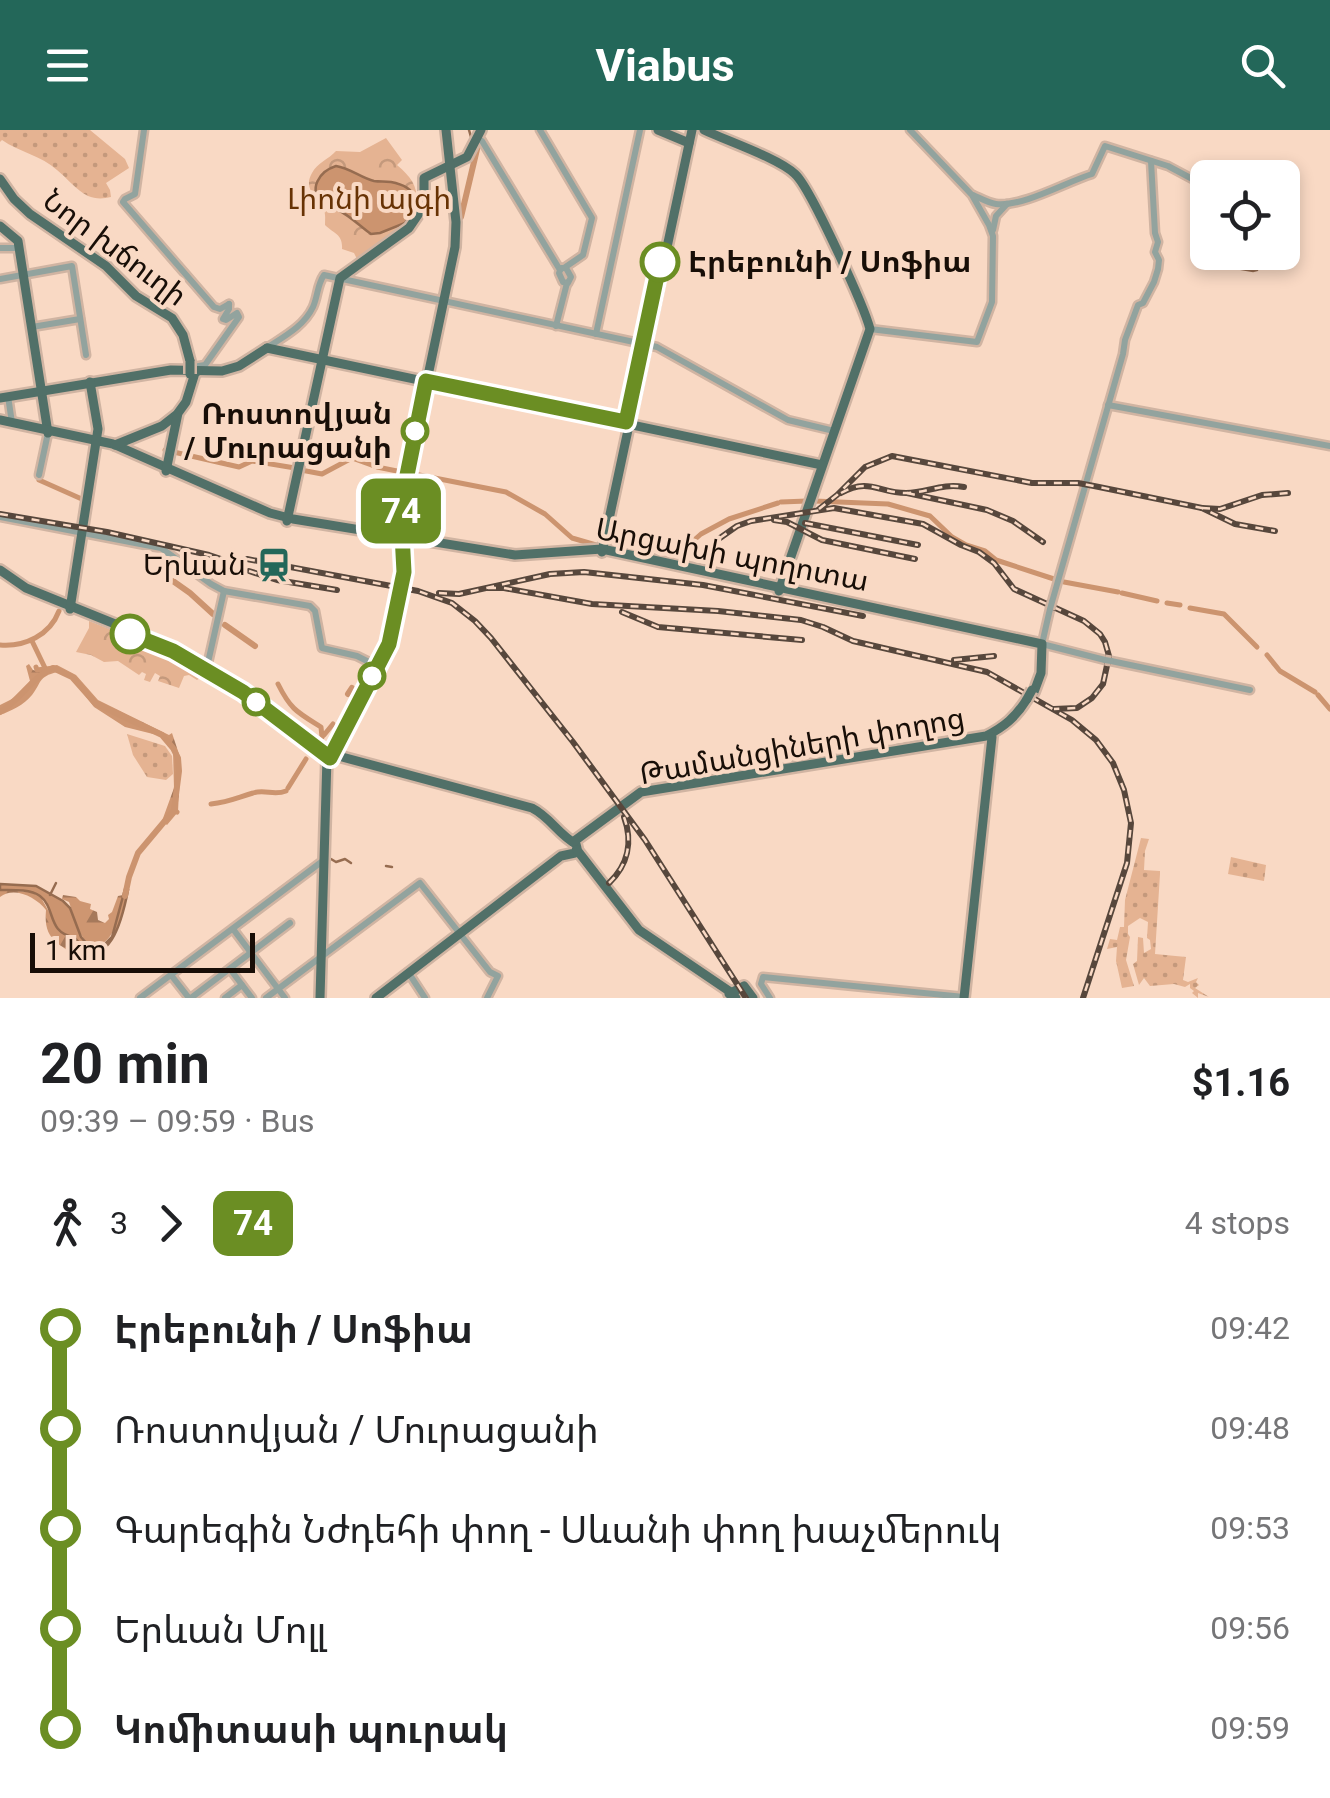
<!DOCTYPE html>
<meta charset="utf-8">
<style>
body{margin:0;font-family:Roboto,"Noto Sans Armenian",sans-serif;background:#f6f6f6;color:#202124;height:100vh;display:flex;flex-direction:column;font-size:38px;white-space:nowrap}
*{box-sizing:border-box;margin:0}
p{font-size:32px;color:#757577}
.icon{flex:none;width:55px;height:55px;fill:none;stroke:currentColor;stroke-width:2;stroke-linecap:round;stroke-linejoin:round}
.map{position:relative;height:868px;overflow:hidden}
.side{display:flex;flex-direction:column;background:#fff;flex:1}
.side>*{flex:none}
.badge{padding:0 20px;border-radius:15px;font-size:35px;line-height:65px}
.fabs{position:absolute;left:1190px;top:30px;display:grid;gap:20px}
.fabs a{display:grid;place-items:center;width:110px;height:110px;border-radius:15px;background:#fff;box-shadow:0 5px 15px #0003;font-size:50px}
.scale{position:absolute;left:30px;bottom:25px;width:225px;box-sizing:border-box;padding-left:10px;border:5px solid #180e07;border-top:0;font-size:28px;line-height:35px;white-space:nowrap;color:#180e07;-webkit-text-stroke:8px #f9d9c4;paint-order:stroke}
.map>.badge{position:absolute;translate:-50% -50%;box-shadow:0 0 0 5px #fff}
.legs{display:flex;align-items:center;gap:15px;height:110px;padding:0 40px;font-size:32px}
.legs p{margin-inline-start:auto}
.overview{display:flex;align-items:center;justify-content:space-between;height:170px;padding:0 40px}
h1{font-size:55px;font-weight:700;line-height:75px}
ul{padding:0 40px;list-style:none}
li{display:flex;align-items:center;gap:35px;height:100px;font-size:38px}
li i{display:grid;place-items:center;width:15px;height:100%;margin:0 12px;background:currentColor}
li i::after{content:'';width:25px;height:25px;margin:-12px;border:8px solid;border-radius:50%;background:#fff}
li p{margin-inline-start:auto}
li:first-child i{background:linear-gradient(#0000 50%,currentColor 0)}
li:last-child i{background:linear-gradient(currentColor 50%,#0000 0)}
header{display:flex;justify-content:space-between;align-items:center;height:130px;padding:0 40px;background:#236759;color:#fff;font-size:45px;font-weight:700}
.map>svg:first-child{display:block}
</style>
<header><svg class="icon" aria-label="menu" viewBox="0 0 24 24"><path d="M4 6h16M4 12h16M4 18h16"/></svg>Viabus<svg class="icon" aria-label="search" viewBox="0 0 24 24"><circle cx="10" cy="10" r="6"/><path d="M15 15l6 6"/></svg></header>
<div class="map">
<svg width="1330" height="868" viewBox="0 0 1330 868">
<defs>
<pattern id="grass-dots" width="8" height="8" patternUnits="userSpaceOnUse" patternTransform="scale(2.5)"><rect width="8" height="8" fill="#e5b392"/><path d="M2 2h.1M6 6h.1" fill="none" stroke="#c4997c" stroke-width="1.8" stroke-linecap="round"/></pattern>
<pattern id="forest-firs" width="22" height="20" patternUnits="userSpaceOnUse" patternTransform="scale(2.5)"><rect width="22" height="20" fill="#ce9671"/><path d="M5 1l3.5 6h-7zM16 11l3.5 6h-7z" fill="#a6795b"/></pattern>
<pattern id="park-crowns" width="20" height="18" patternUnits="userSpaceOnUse" patternTransform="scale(2.5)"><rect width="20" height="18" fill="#e5b392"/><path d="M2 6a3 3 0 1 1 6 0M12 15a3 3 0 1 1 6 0" fill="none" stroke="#c4997c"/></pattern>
</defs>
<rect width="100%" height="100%" fill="#f9d9c4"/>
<g fill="url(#grass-dots)">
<path d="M 0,0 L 90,0 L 125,29 L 129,38 L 106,53 L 110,60 L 111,67 C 103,69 95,69 88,66 C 76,60 67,48 57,40 C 42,26 19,22 2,10 L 0,12 Z"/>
<polygon points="127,604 165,616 172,626 173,644 166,650 147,647 133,625"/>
<polygon points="1141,708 1149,709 1145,721 1144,740 1160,741 1160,744 1155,824 1186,827 1183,850 1188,852 1198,848 1196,852 1199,855 1195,858 1209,867 1198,863 1198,868 1192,863 1194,861 1190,858 1190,854 1185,857 1174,854 1150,856 1144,848 1139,855 1133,834 1137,831 1138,807 1143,808 1144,823 1151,819 1150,810 1147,808 1148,792 1140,788 1128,796 1128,804 1130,807 1126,830 1134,856 1122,858 1116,831 1117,817 1107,819 1110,809 1117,810 1120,797 1124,797 1125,770"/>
<polygon points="1231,727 1266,735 1264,751 1228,744"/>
</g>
<g fill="url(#forest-firs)">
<path d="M 29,534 L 33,540 L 37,541 L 42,537 L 57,535 L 76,545 L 98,570 L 169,605 L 172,603 L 180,627 L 180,641 L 178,682 L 167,695 L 162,691 L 174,658 L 173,621 L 161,606 L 125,597 L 94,577 L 72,549 L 57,542 C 38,547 42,552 32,565 C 24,575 11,581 0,585 L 0,575 L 18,566 L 30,551 L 26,536 Z"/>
<path d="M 0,760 L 30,762 L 40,766 L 60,801 L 74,806 L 86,821 L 82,830 C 59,813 43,811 46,780 C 36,767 14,756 0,767 Z"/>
<path d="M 63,765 L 76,767 L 80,771 L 91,774 L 90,779 L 97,782 L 98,790 L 105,793 L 109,789 L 108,785 L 112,782 L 118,766 L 123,765 C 118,786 116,815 91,817 C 77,804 75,789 69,772 L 62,769 Z"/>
</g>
<g fill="url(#park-crowns)">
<path d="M 386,8 L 402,30 L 397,35 C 412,48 418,56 417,76 L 420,78 L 408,97 L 359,133 L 354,123 L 342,119 C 343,104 334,104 325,95 C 325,88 326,84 323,79 C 316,67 303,58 312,43 C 317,33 329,29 336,21 L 360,22 Z"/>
<polygon points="89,491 168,522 205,544 197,550 189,545 184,546 179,558 158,551 160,546 155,543 150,552 144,550 146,544 142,542 139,545 118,531 104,532 91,525 76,522 89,498"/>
</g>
<g fill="#cc946f" stroke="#966c50" stroke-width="2.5">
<path d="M 336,36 C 350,38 361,48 374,51 C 380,52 385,51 391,52 C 418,57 420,72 405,93 L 380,103 L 371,104 C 361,97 349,85 338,80 C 329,76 330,80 323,74 C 307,59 320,41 336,36 Z"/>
<polygon points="1242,122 1268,123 1270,126 1259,131 1257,140 1253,141 1218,135 1218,128 1222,128"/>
<path d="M 0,754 L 36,756 L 63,771 L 70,778 L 81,807 L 90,817 L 95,818 L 104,815 L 112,807 L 125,759 L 128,760 C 123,786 108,850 74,807 C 47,803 56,778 40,766 C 30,759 12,760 0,760 Z"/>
</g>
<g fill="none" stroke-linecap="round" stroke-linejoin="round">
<g stroke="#966c50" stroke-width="2.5">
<polyline points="469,0 471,7"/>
<polyline points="331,729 336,732 345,729 351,733"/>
<polyline points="386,736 392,737"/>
<polyline points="50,765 56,753"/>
</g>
<g stroke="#cc946f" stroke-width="5">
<polyline points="165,320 239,337 252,331 295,338"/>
<polyline points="301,340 322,344 352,328 377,337 397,341"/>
<polyline points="409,343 506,362 545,384 572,408 596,415"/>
<polyline points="39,350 84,370"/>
<polyline points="814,371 888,374 930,386 952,407 966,415 985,421 996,430 1054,449"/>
<polyline points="781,372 807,371"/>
<polyline points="608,414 630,413 676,419"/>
<polyline points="678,419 684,419 701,404 729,389 778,373"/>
<polyline points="1064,452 1118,462"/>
<polyline points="1122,463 1157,471"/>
<polyline points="1167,473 1180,475"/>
<polyline points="1190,478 1224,484 1257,517"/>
<polyline points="32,511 46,540"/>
<path d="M 0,515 C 25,517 50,505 59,481"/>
<polyline points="1267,525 1280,541 1315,562"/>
<polyline points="36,537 37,540 45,539"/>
<path d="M 278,554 C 291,580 297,582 321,597 L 322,607"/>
<polyline points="1318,565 1330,579"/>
<polyline points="324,605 333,594"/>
<polyline points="288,658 306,629"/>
<path d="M 211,674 C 229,672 236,668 253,663 C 265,659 274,666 286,661"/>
<polyline points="174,680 177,682"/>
</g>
<g stroke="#cc946f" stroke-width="6">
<polyline points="461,87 478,15"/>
<polyline points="402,333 403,332"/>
<polyline points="173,451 190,463 213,484"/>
<polyline points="395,454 398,430 395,417"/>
<polyline points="225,495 255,516"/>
<polyline points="348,564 352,558"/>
<path d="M 0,582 C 19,571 33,546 53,538 L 72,547 L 95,573 L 162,605 L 173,618 L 178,628 L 179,641 L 174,680 L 138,723 L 129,747 L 125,766"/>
</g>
<g stroke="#d0b4a2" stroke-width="11">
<g id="minor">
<polyline points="144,0 135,64 125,69 123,72 214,177 220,179 229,174"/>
<polyline points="540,0 592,88 583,125 564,138"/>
<polyline points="477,8 482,11 560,140"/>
<path d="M 973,65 C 980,68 988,73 996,74 C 1023,77 1066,52 1092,44 L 1105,16 L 1168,36 L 1198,52 L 1208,53"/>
<polyline points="993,100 996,86 1007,74"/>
<polyline points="0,118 19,118"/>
<polygon points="561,138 566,138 571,147 568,153 563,152 559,143"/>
<polyline points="0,149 72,136 86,225"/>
<polyline points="556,196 567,153"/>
<polyline points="32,197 80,189"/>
<polyline points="870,199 977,212 992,172 993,106 989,95 972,65 910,0"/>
<polyline points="596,204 640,0"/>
<path d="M 268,217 C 285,206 304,196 313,177 C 318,166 317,155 324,145 L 657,217 L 788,290 L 834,301"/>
<polyline points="193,237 205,235 239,187 237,183 226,190 223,189 229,179 229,174"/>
<polyline points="8,266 12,293"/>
<polyline points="1108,275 1330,316"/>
<polyline points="39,345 48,303"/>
<polyline points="0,387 161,418 211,454 224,461 310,476 315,481 322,518 357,526 375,535"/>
<polyline points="1052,472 1123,224 1125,210 1138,175 1143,173 1154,152 1158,139 1159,130 1155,122 1158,112 1155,103 1151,31"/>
<polyline points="1050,479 1042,514 1105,530"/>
<polyline points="1111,531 1250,560"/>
<polyline points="207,537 224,461"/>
<polyline points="233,799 285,868"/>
<polyline points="230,839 252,868"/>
<polyline points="408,842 425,868"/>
<polyline points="171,845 189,868"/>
<polyline points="140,868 324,730"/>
<polyline points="191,868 290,793"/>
<polyline points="225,868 242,855"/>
<polyline points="266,868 420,753 490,842 498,846 487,868"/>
<polyline points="770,868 761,854 763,847 964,867"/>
</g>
</g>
<g stroke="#d0b4a2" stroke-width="14">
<g id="major">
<polyline points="658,0 689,13"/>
<path d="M 704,0 C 727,11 778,28 795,44 C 810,57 864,176 870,199 L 779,461"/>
<polyline points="0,49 14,69 30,84 106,136 136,166 172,188 183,205 190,231"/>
<polyline points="0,96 18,111 48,303"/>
<polyline points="267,218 822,335"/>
<polyline points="0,268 171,240 222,241 239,236 267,218"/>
<polyline points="0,290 113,314 270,383 293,389 515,425 602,419 1042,514 1041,543 1034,562"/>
<polyline points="115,315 162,296 176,285"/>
<polyline points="166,341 178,283 186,272 195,243 198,241"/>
<polyline points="287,391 340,148 409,98 424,76 424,48 467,27 481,0"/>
<polyline points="602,422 692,0"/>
<polyline points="405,429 401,385 404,360 455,117 456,92 446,0"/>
<path d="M 0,440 L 26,458 L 172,517 L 196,530 L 246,560 L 331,624 L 532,678 C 550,687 559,705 576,714 L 577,718 L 575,723 L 561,726 L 376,868"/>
<polyline points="70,479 98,299 90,252"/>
<path d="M 573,712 L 641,662 L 986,606 C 1004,597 1016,587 1027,569"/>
<polyline points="577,720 639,800 729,861 736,868"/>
<polyline points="729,864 744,856 753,868"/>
<polyline points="320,868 327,627 385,517 390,501"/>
<polyline points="964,868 992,607"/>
</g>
</g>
<use href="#minor" stroke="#92a39e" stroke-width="6"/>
<use href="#major" stroke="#517068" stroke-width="9"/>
<g stroke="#57473c" stroke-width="6">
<g id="rail">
<path d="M 841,363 C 869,347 879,363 906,363 C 927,363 941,353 964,357"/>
<polyline points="907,363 987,380 1013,391 1043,412"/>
<polyline points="1202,378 1220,379 1262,365 1288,363"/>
<polyline points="819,379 837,365 865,337 892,326 1032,353 1078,353 1094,356 1202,378 1235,394 1275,401"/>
<polyline points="0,384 107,402 209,425 230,432"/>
<polyline points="774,390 787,392 822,410 915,429"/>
<polyline points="805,393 918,415"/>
<polyline points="720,408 737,396 751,391 834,378 923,394 961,415 979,422 994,433 1014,459 1084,491 1100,504 1105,512 1109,526 1103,554 1092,568 1077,578 1054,579"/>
<polyline points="247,429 418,461 452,473 475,491 491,508 573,612 645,710 746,868"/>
<polyline points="249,441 277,450 337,460"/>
<polyline points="488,458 504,458 592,474 718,481 801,490 823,497 853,511 987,542 1072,590 1096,610 1113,633 1124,660 1131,693 1127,733 1083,868"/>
<polyline points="439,463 459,464 550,444 584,442 703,455 863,486"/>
<polyline points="622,482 658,497 802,510"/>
<polyline points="954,530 994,526"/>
<path d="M 609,753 C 628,735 633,712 624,687"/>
</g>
</g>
<use href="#rail" stroke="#f9d9c4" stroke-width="2.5" stroke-dasharray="8" stroke-linecap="butt"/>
<g stroke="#d0b4a2" stroke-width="11" stroke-linecap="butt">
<g id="minor-bridge">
<polyline points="1050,479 1052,472"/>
<polyline points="1105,530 1111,531"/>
</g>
</g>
<g stroke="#d0b4a2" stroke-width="14" stroke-linecap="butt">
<g id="major-bridge">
<polyline points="190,244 190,231"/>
<polyline points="390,501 402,442 402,428"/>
<polyline points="1027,569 1032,560"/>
</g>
</g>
<use href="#minor-bridge" stroke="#92a39e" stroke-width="6"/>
<use href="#major-bridge" stroke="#517068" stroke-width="9"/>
</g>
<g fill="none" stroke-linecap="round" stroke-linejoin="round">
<g stroke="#fff" stroke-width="22">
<polyline id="line-1" points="130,504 173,521 243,562 330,628 389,514 404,442 401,385 404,360 426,251 626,292 660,132"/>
</g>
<use href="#line-1" stroke="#6b8e23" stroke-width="15"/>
</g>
<defs>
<g id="station-bare" transform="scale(2.7)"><path d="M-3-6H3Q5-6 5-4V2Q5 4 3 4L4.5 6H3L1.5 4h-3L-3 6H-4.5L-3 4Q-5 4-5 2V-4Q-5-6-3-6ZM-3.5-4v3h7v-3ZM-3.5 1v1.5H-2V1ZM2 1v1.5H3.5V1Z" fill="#236759" stroke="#f9d9c4" stroke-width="2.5" paint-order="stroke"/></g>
</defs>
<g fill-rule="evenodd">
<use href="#station-bare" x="274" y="435"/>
</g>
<g fill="#fff" stroke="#6b8e23" stroke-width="5">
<circle cx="660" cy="132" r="18"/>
<circle cx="415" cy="301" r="12"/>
<circle cx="130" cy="504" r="18"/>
<circle cx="372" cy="546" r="12"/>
<circle cx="256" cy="572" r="12"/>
</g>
<g text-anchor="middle" stroke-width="8" stroke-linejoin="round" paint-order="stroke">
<g font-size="30" fill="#683305" stroke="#f9d9c4">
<text x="369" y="79">Լիոնի այգի</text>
</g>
<g font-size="30" fill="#180e07" stroke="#f9d9c4">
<text transform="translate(115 118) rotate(37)" y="10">Նոր խճուղի</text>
<text transform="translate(732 425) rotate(11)" y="10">Արցախի պողոտա</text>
<text transform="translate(802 616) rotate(-10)" y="10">Թամանցիների փողոց</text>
</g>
<g font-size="30" font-weight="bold" fill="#180e07" stroke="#f9d9c4" text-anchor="start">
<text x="688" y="142">Էրեբունի / Սոֆիա</text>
<text x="392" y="294" text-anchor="end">Ռոստովյան<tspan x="392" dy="34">/ Մուրացանի</tspan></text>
</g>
<g font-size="30" fill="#180e07" stroke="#f9d9c4" text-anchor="end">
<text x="246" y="445">Երևան</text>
</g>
</g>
</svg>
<div class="fabs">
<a><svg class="icon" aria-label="locate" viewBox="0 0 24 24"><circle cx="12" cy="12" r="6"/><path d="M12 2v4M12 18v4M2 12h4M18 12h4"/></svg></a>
</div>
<div class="scale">1 km</div>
<b class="badge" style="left:401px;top:381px;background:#6b8e23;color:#fff">74</b>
</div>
<section class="side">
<div class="overview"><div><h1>20 min</h1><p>09:39 – 09:59 · Bus</p></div><b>$1.16</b></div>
<div class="legs"><svg class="icon" aria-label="walk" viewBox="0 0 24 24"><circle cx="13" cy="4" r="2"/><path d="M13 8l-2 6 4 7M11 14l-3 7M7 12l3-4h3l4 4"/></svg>3<svg class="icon" aria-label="forward" viewBox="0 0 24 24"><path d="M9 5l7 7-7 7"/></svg><b class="badge" style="background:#6b8e23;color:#fff">74</b><p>4 stops</p></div>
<ul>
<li><i style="color:#6b8e23"></i><b>Էրեբունի / Սոֆիա</b><p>09:42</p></li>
<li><i style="color:#6b8e23"></i><span>Ռոստովյան / Մուրացանի</span><p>09:48</p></li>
<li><i style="color:#6b8e23"></i><span>Գարեգին Նժդեհի փող - Սևանի փող խաչմերուկ</span><p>09:53</p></li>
<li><i style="color:#6b8e23"></i><span>Երևան Մոլլ</span><p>09:56</p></li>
<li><i style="color:#6b8e23"></i><b>Կոմիտասի պուրակ</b><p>09:59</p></li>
</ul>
</section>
